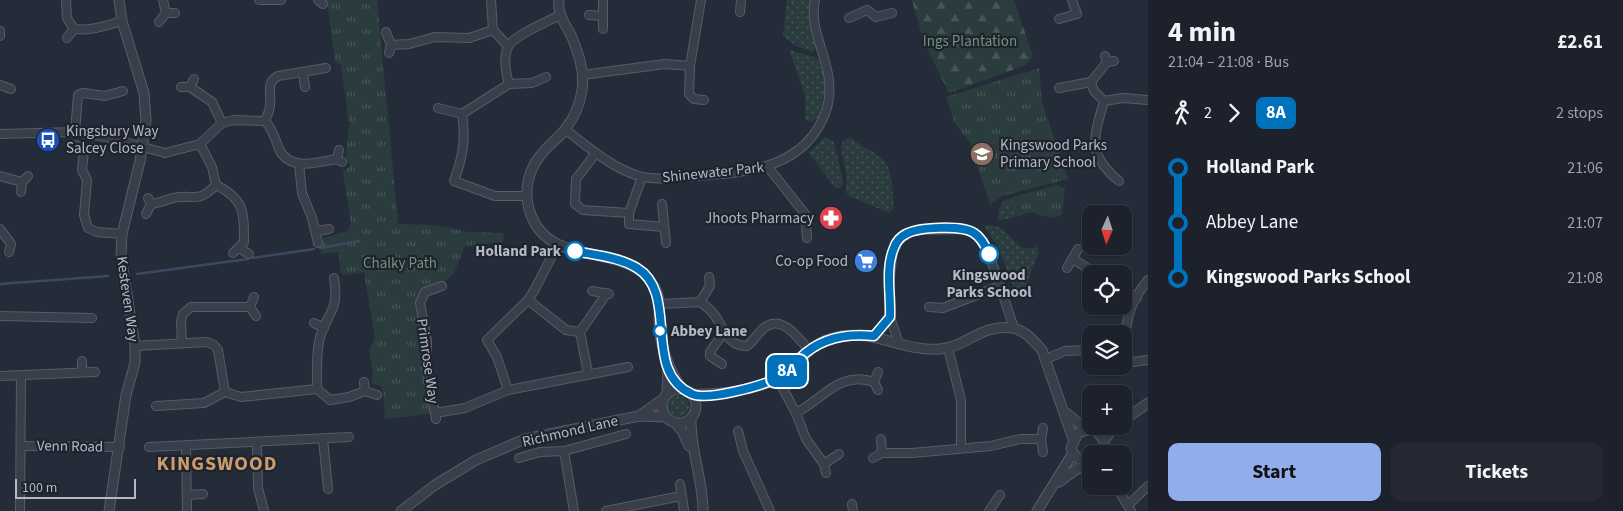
<!DOCTYPE html>
<meta charset="utf-8">
<style>
body{margin:0;font-family:"Source Sans 3",sans-serif;background:#252933;color:#f1f3f6;height:100vh;display:flex;flex-direction:column;font-size:19px;white-space:nowrap}
*{box-sizing:border-box;margin:0}
p{font-size:16px;color:#a0a3a9}
.icon{flex:none;width:28px;height:28px;fill:none;stroke:currentColor;stroke-width:2;stroke-linecap:round;stroke-linejoin:round}
.map{position:relative;flex:1;overflow:hidden}
.details{display:flex;flex-direction:column;background:#1c212b;width:475px}
.details>*{flex:none}
.badge{padding:0 10px;border-radius:8px;font-size:18px;line-height:32px}
.needle{width:32px;rotate:183deg}
.tools{position:absolute;left:1082px;top:205px;display:grid;gap:10px}
.tools a{display:grid;place-items:center;width:50px;height:50px;border-radius:10px;background:#1c212b;box-shadow:0 1px 4px #0004,0 0 0 1px #3a3e47;font-size:25px}
.scale{position:absolute;left:15px;bottom:12px;width:121px;box-sizing:border-box;padding-left:5px;border:2px solid #b4b9c5;border-top:0;font-size:14px;line-height:18px;white-space:nowrap;color:#b4b9c5;-webkit-text-stroke:4px #1e232e;paint-order:stroke}
.map>.badge{position:absolute;translate:-50% -50%;box-shadow:0 0 0 2px #fff}
.legs{display:flex;align-items:center;gap:8px;height:55px;padding:0 20px;font-size:16px}
.legs p{margin-inline-start:auto}
.summary{display:flex;align-items:center;justify-content:space-between;height:85px;padding:0 20px}
h1{font-size:28px;font-weight:700;line-height:38px}
.button{display:flex;gap:10px;margin-top:auto;padding:10px 20px}
.button a{flex:1;height:58px;border-radius:10px;background:#92adec;color:#111;font-size:20px;font-weight:700;line-height:58px;text-align:center}
.button a+a{background:#252933;color:#f1f3f6}
ul{padding:0 20px;list-style:none}
li{display:flex;align-items:center;gap:18px;height:55px;font-size:19px}
li i{display:grid;place-items:center;width:8px;height:100%;margin:0 6px;background:currentColor}
li i::after{content:'';width:12px;height:12px;margin:-6px;border:4px solid;border-radius:50%;background:#1c212b}
li p{margin-inline-start:auto}
li:first-child i{background:linear-gradient(#0000 50%,currentColor 0)}
li:last-child i{background:linear-gradient(currentColor 50%,#0000 0)}
main{display:flex;flex:1;min-height:0}
.map>svg:first-child{display:block}
</style>
<main>
<div class="map">
<svg width="1148" height="511" viewBox="0 0 1148 511">
<defs>
<pattern id="grass-dots" width="8" height="8" patternUnits="userSpaceOnUse" patternTransform="scale(1.25)"><rect width="8" height="8" fill="#2b3c3e"/><path d="M2 2h.1M6 6h.1" fill="none" stroke="#475658" stroke-width="1.8" stroke-linecap="round"/></pattern>
<pattern id="forest-firs" width="22" height="20" patternUnits="userSpaceOnUse" patternTransform="scale(1.25)"><rect width="22" height="20" fill="#2b3c3e"/><path d="M5 1l3.5 6h-7zM16 11l3.5 6h-7z" fill="#475658"/></pattern>
<pattern id="park-tufts" width="24" height="20" patternUnits="userSpaceOnUse" patternTransform="scale(1.25)"><rect width="24" height="20" fill="#2b3c3e"/><path d="M3 7l-1-3M5 7V3M7 7l1-3M15 17l-1-3M17 17v-4M19 17l1-3" fill="none" stroke="#475658"/></pattern>
</defs>
<rect width="100%" height="100%" fill="#252c39"/>
<g fill="url(#grass-dots)">
<polygon points="787,0 811,0 810,25 816,48 813,52 796,46 783,36"/>
<polygon points="789,50 815,57 824,64 826,87 818,118 811,122 805,120 805,95"/>
<polygon points="825,137 834,142 843,180 841,187 835,188 809,153"/>
<path d="M 849,138 C 892,163 891,159 894,209 L 889,213 L 849,196 L 846,192 L 847,178 L 841,147 L 843,141 Z"/>
<polygon points="1016,196 1010,207 1019,216 998,221 999,210 1003,201"/>
<path d="M 991,225 C 1013,228 1013,255 1037,247 L 1039,252 L 1028,280 L 1023,300 L 1017,296 L 997,245 L 984,226 Z"/>
<circle cx="678" cy="406" r="11"/>
</g>
<polygon fill="url(#forest-firs)" points="912,0 1014,0 1033,56 1026,65 949,93 924,43"/>
<g fill="url(#park-tufts)">
<polygon points="327,0 377,0 398,224 433,225 469,232 504,233 503,242 465,246 454,273 443,284 425,291 418,303 432,411 429,414 385,419 383,390 379,385 372,384 373,371 369,350 375,338 364,272 343,275 340,270 339,252 321,254 323,238 348,231 351,223 343,172 350,166 346,159 349,123 341,65 335,62"/>
<polygon points="1039,68 1042,102 1068,179 1002,196 990,205 970,143 954,122 946,97"/>
<path d="M 1057,185 L 1065,189 L 1062,214 C 1051,221 1045,216 1035,213 C 1030,211 1023,214 1019,216 L 1010,207 L 1016,196 Z"/>
</g>
<g fill="none" stroke-linecap="round" stroke-linejoin="round">
<g stroke="#3c4860" stroke-width="2.5">
<polyline points="320,248 359,241"/>
<polyline points="253,258 314,249"/>
<polyline points="137,274 248,259"/>
<polyline points="0,284 108,276"/>
</g>
<g stroke="#575c67" stroke-width="10">
<g id="minor">
<path d="M 66,0 L 67,18 L 74,29 C 91,31 105,26 122,21"/>
<polyline points="163,0 166,13"/>
<polyline points="259,0 281,0"/>
<polyline points="318,0 323,4"/>
<polyline points="491,0 493,30 508,46"/>
<polyline points="740,12 741,0"/>
<polyline points="589,15 602,16"/>
<polyline points="849,18 867,10 876,17 892,13"/>
<polyline points="1059,19 1077,14 1072,0"/>
<polyline points="159,22 166,13 175,13"/>
<polyline points="603,29 603,0"/>
<polyline points="0,31 0,36"/>
<polyline points="386,32 391,45 389,53"/>
<polyline points="67,38 74,29"/>
<polyline points="391,45 409,44 435,37 469,38 493,30"/>
<polyline points="1105,56 1107,62 1114,61"/>
<polyline points="690,66 689,94 694,99 704,100"/>
<polyline points="303,72 305,87"/>
<polyline points="582,75 665,64 690,66 701,0"/>
<path d="M 1091,82 L 1094,91 L 1104,101 C 1094,137 1086,154 1119,181"/>
<path d="M 509,84 C 506,73 502,56 509,45 C 517,34 547,22 560,15"/>
<polyline points="0,85 11,89"/>
<polyline points="181,87 190,87 194,79"/>
<polyline points="190,87 212,102 222,123"/>
<polyline points="1059,88 1091,82 1107,62"/>
<polyline points="1104,101 1123,98 1148,100"/>
<polyline points="438,108 462,114"/>
<path d="M 265,121 C 267,116 270,110 270,105 C 272,92 265,83 278,76 L 326,68"/>
<path d="M 265,121 C 273,129 275,139 279,149 C 290,172 318,162 337,159"/>
<path d="M 566,130 C 588,147 612,168 639,176 C 657,181 677,177 696,176 C 748,173 806,168 826,111 C 840,68 807,38 815,0"/>
<polyline points="75,132 78,95 83,93 105,96 123,91"/>
<polyline points="0,134 75,132 106,137 165,153 200,144 222,123 234,120 265,121"/>
<path d="M 200,144 L 212,167 L 216,185 C 244,199 244,211 244,242 L 233,253"/>
<polyline points="76,145 84,150 93,148"/>
<polyline points="84,150 82,170 87,180 84,215 88,228 97,232 122,234"/>
<polyline points="339,150 337,159 342,162"/>
<polyline points="596,153 576,179 575,204 583,210 629,213 629,224 664,227"/>
<polyline points="299,164 302,193 312,218 318,243"/>
<polyline points="768,167 805,214 807,238"/>
<polyline points="0,176 22,182"/>
<polyline points="21,192 22,182 28,176"/>
<path d="M 526,196 L 495,196 L 454,181 C 463,157 466,138 462,114 L 509,84 L 532,83 L 546,77"/>
<path d="M 151,204 C 161,203 169,198 179,197 C 198,196 200,201 216,185"/>
<polyline points="662,204 666,243"/>
<polyline points="629,213 642,177"/>
<polyline points="146,214 151,204 148,198"/>
<polyline points="0,229 11,244 9,252"/>
<polyline points="317,231 329,229"/>
<polyline points="239,248 249,254"/>
<polyline points="1073,259 1097,274"/>
<polyline points="1067,268 1078,249"/>
<path d="M 334,278 C 340,314 325,313 319,342 C 316,357 317,374 317,389 L 330,400 L 349,397 L 365,391"/>
<path d="M 1148,280 C 1128,304 1121,330 1129,360 L 1133,362 L 1148,360"/>
<polyline points="1124,290 1137,298"/>
<polyline points="592,291 609,294"/>
<polyline points="254,297 250,307 256,316"/>
<polyline points="528,300 566,330 580,332"/>
<polyline points="700,302 710,286 709,277"/>
<path d="M 660,304 L 700,302 C 704,305 709,308 712,312 C 723,324 726,347 747,346 C 755,340 759,330 767,326 C 783,316 799,339 809,350"/>
<polyline points="929,307 943,308 1000,286"/>
<polyline points="0,316 92,318"/>
<polyline points="314,323 324,328"/>
<polyline points="874,336 890,317"/>
<polyline points="182,343 181,321 183,314 191,307 250,307"/>
<polyline points="899,344 890,317 889,286 893,250 899,239 906,233 920,230 966,229 981,239 989,254 1014,328"/>
<polyline points="135,346 207,342 214,345 218,350 225,392 241,397 317,389"/>
<polyline points="948,348 961,400 961,447"/>
<polyline points="1046,359 1065,351 1091,350"/>
<polyline points="722,364 710,356 710,352 724,332"/>
<polyline points="82,372 82,361"/>
<polyline points="878,372 874,382 878,390"/>
<polyline points="588,373 580,332 607,293"/>
<polyline points="0,376 95,372"/>
<polyline points="777,378 796,413 806,439 824,464"/>
<polyline points="364,382 365,391 377,395"/>
<polyline points="508,390 497,357 487,340 528,300 535,289 557,246"/>
<polyline points="156,406 204,403 225,392"/>
<polyline points="435,413 465,408 508,390 628,367"/>
<path d="M 796,413 C 823,399 840,370 874,382"/>
<polyline points="436,419 426,367 427,341 420,303 425,292 442,286"/>
<polyline points="738,431 743,451 770,511"/>
<polyline points="323,439 328,489"/>
<polyline points="257,442 258,488 264,511"/>
<polyline points="21,446 120,447"/>
<polyline points="149,447 349,437"/>
<polyline points="186,447 187,510"/>
<polyline points="564,451 574,511"/>
<polyline points="1043,452 1041,439 1043,428"/>
<polyline points="882,453 912,453 991,446 1020,439 1041,439"/>
<polyline points="519,458 540,452 564,451 626,434"/>
<polyline points="873,458 882,453 881,439"/>
<polyline points="826,473 824,464 839,454"/>
<polyline points="680,484 684,510"/>
<polyline points="1116,486 1131,511"/>
<polyline points="187,495 203,494"/>
<polyline points="852,504 853,511"/>
<polyline points="1128,505 1148,486"/>
<polyline points="20,511 21,376"/>
<polyline points="606,511 681,496"/>
<polyline points="989,511 1000,495"/>
</g>
</g>
<g stroke="#575c67" stroke-width="11">
<g id="tertiary">
<path d="M 559,0 C 557,13 565,24 571,35 C 578,52 585,71 582,90 C 580,103 574,118 566,128 C 561,136 552,142 545,150 C 528,168 522,191 531,215 C 552,271 629,239 655,288 C 661,298 659,310 659,321 C 660,347 668,367 681,388"/>
<circle cx="679" cy="406" r="17"/>
<polyline points="667,393 668,367"/>
<path d="M 692,394 C 718,395 763,390 784,374 C 801,361 811,344 832,338 C 872,327 902,352 940,349 C 967,347 980,324 1012,328 C 1025,330 1034,341 1042,350 L 1073,439"/>
<polyline points="1066,413 1087,430"/>
<polyline points="639,416 663,399"/>
<path d="M 691,418 C 690,450 703,479 703,511"/>
<polyline points="1124,420 1148,403"/>
<polyline points="675,423 682,431 689,446"/>
<polyline points="1104,440 1116,426"/>
<path d="M 1091,463 C 1081,463 1074,457 1071,448 L 1078,433 L 1087,430 L 1096,431 L 1104,440 L 1103,454"/>
<polyline points="1059,482 1085,463"/>
<polyline points="109,511 126,395 135,363 135,346 121,256 122,234 140,161 146,120 144,93 122,21 119,0"/>
<polyline points="401,511 435,485 476,460 525,439 639,416 666,417"/>
<polyline points="1037,511 1073,453"/>
</g>
</g>
<use href="#minor" stroke="#383e4a" stroke-width="8"/>
<use href="#tertiary" stroke="#383e4a" stroke-width="9"/>
</g>
<g fill="none" stroke-linecap="round" stroke-linejoin="round">
<g stroke="#fff" stroke-width="11">
<path id="line-1" d="M 575,251 C 595,255 619,257 637,268 C 680,294 641,372 692,394 C 707,401 762,386 777,378 C 787,373 792,365 800,358 C 820,338 846,333 874,336 L 890,317 C 891,295 885,268 894,248 C 896,242 900,237 906,234 C 918,227 962,225 974,233 C 982,238 985,246 989,254"/>
</g>
<use href="#line-1" stroke="#0072bc" stroke-width="8"/>
</g>
<defs>
<g id="bus-disc" transform="scale(1.25)"><circle r="9.5" fill="#1a4fb4" stroke="#1e232e"/><path d="M-5-6H5V4H4V6H2V4H-2V6H-4V4H-5ZM-3.5-4V0h7V-4ZM-3.5 1.2v1.5H-2V1.2ZM2 1.2v1.5H3.5V1.2Z" fill="#fff"/></g>
<g id="school-disc" transform="scale(1.25)"><circle r="9.5" fill="#8d6e63" stroke="#1e232e"/><path d="M0-5L7-2L0 1L-7-2ZM-4 1L0 2.5L4 1V4Q0 6-4 4Z" fill="#fff"/></g>
<g id="pharmacy-disc" transform="scale(1.25)"><circle r="9.5" fill="#e0444e" stroke="#1e232e"/><path d="M-2-6h4v4h4v4h-4v4h-4v-4h-4v-4h4Z" fill="#fff"/></g>
<g id="supermarket-disc" transform="scale(1.25)"><circle r="9.5" fill="#3f7fe0" stroke="#1e232e"/><path d="M-6-5.5h2.5l.6 2H6L4.5 2H-2.5L-4.4-4H-6ZM-1.5 3.2a1.3 1.3 0 1 0 .1 0ZM3 3.2a1.3 1.3 0 1 0 .1 0Z" fill="#fff"/></g>
</defs>
<g fill-rule="evenodd">
<use href="#bus-disc" x="48" y="140"/>
<use href="#school-disc" x="982" y="154"/>
<use href="#pharmacy-disc" x="831" y="218"/>
<use href="#supermarket-disc" x="866" y="261"/>
</g>
<g fill="#fff" stroke="#0072bc" stroke-width="2.5">
<circle cx="575" cy="251" r="9"/>
<circle cx="989" cy="254" r="9"/>
<circle cx="660" cy="331" r="6"/>
</g>
<g text-anchor="middle" stroke-width="4.5" stroke-linejoin="round" paint-order="stroke">
<g font-size="15" fill="#6d947a" stroke="#1e232e">
<text x="970" y="46">Ings Plantation</text>
<text x="400" y="268">Chalky Path</text>
</g>
<g font-size="15" fill="#b4b9c5" stroke="#1e232e" text-anchor="start">
<text x="66" y="136">Kingsbury Way<tspan x="66" dy="17">Salcey Close</tspan></text>
<text x="1000" y="150">Kingswood Parks<tspan x="1000" dy="17">Primary School</tspan></text>
<text x="814" y="223" text-anchor="end">Jhoots Pharmacy</text>
<text x="848" y="266" text-anchor="end">Co-op Food</text>
</g>
<g font-size="15" fill="#b4b9c5" stroke="#1e232e">
<text transform="translate(713 172) rotate(-6)" y="5">Shinewater Park</text>
<text transform="translate(128 299) rotate(82)" y="5">Kesteven Way</text>
<text transform="translate(428 361) rotate(82)" y="5">Primrose Way</text>
<text transform="translate(570 431) rotate(-13)" y="5">Richmond Lane</text>
<text transform="translate(70 446) rotate(1)" y="5">Venn Road</text>
</g>
<g font-size="15" font-weight="bold" fill="#b4b9c5" stroke="#1e232e" text-anchor="end">
<text x="561" y="256">Holland Park</text>
<text x="989" y="280" text-anchor="middle">Kingswood<tspan x="989" dy="17">Parks School</tspan></text>
<text x="671" y="336" text-anchor="start">Abbey Lane</text>
</g>
<g font-size="20" font-weight="bold" letter-spacing="1" fill="#c89c6c" stroke="#1e232e">
<text x="217" y="470">KINGSWOOD</text>
</g>
</g>
</svg>
<div class="tools">
<a><svg class="needle" viewBox="-14 -14 28 28"><path d="M0-13l5 13h-10z" fill="#e53935"/><path d="M0 13l5-13h-10z" fill="#a0a3a9"/></svg></a>
<a><svg class="icon" aria-label="locate" viewBox="0 0 24 24"><circle cx="12" cy="12" r="6"/><path d="M12 2v4M12 18v4M2 12h4M18 12h4"/></svg></a>
<a><svg class="icon" aria-label="layers" viewBox="0 0 24 24"><path d="M12 4l9 5-9 5-9-5zM3 14l9 5 9-5"/></svg></a>
<a>+</a>
<a>−</a>
</div>
<div class="scale">100 m</div>
<b class="badge" style="left:787px;top:371px;background:#0072bc;color:#fff">8A</b>
</div>
<section class="details">
<div class="summary"><div><h1>4 min</h1><p>21:04 – 21:08 · Bus</p></div><b>£2.61</b></div>
<div class="legs"><svg class="icon" aria-label="walk" viewBox="0 0 24 24"><circle cx="13" cy="4" r="2"/><path d="M13 8l-2 6 4 7M11 14l-3 7M7 12l3-4h3l4 4"/></svg>2<svg class="icon" aria-label="forward" viewBox="0 0 24 24"><path d="M9 5l7 7-7 7"/></svg><b class="badge" style="background:#0072bc;color:#fff">8A</b><p>2 stops</p></div>
<ul>
<li><i style="color:#0072bc"></i><b>Holland Park</b><p>21:06</p></li>
<li><i style="color:#0072bc"></i><span>Abbey Lane</span><p>21:07</p></li>
<li><i style="color:#0072bc"></i><b>Kingswood Parks School</b><p>21:08</p></li>
</ul>
<div class="button"><a>Start</a><a>Tickets</a></div>
</section>
</main>
